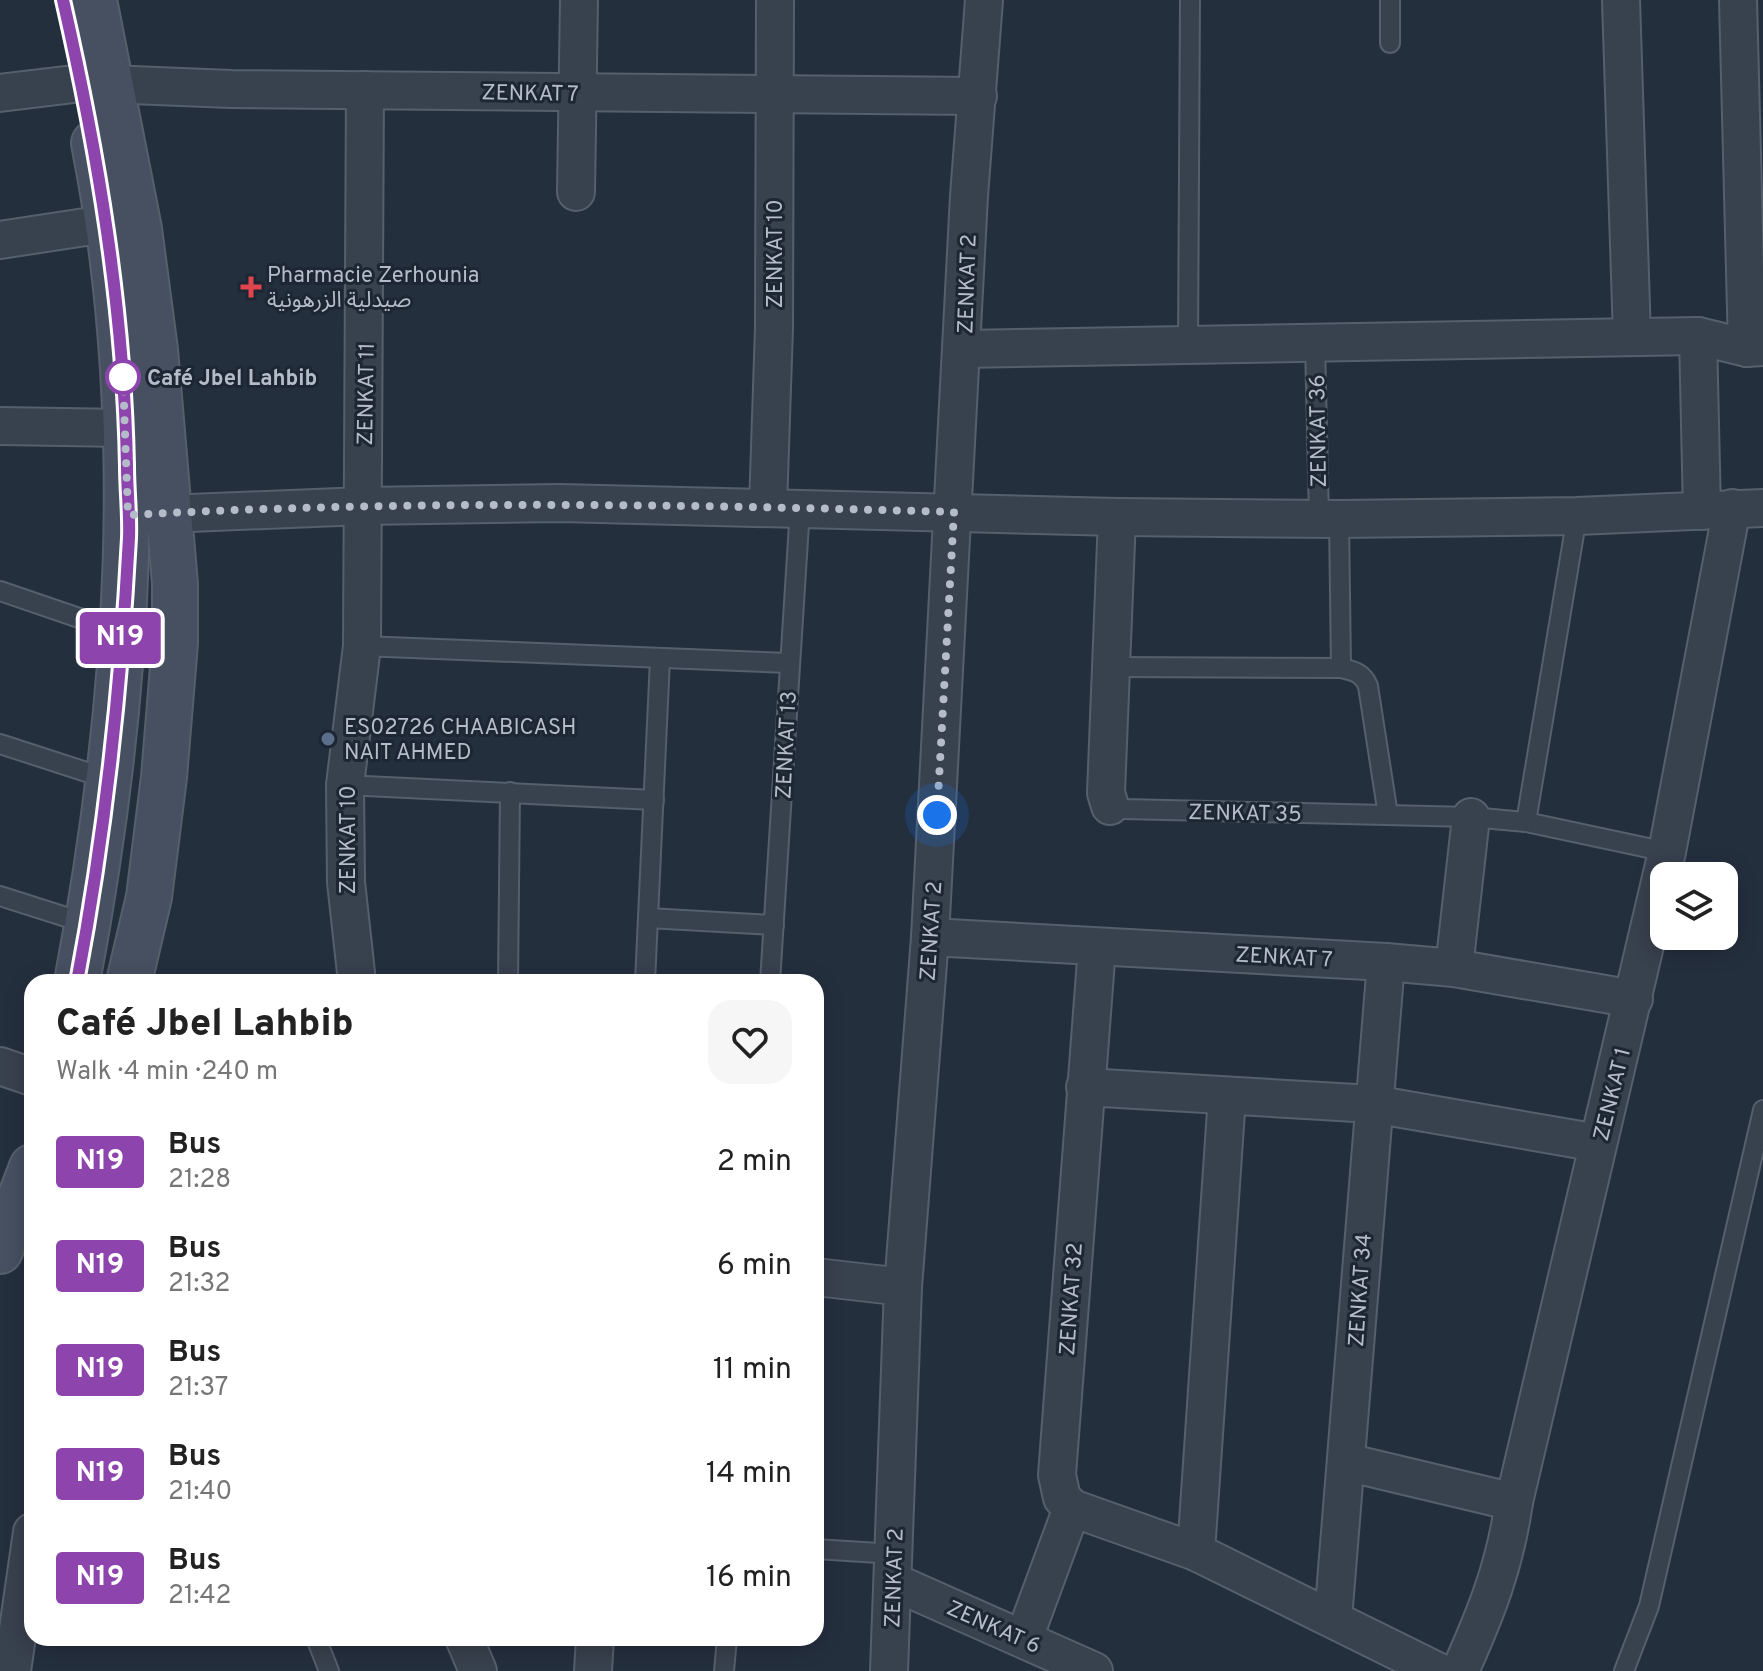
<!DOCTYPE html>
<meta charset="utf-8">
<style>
body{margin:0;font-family:Overpass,"Noto Sans Arabic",sans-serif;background:#f6f6f6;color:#222;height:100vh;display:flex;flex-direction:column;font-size:30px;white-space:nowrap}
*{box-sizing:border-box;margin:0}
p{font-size:26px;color:#767676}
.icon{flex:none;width:44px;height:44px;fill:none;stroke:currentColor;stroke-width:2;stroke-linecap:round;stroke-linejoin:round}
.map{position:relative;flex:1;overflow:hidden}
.sheet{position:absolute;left:24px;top:974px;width:800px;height:672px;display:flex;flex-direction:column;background:#fff;border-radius:24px;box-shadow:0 4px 20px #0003}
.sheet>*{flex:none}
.badge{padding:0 16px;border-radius:6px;font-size:28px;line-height:52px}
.tools{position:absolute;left:1650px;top:862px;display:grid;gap:16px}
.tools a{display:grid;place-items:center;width:88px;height:88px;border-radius:16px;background:#fff;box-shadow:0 4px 20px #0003;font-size:40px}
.you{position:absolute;width:40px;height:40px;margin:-20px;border:6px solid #fff;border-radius:50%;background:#1a73e8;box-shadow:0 0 0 12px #1a73e833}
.map>.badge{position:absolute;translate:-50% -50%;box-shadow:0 0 0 4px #fff}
.round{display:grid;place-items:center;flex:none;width:84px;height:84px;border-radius:24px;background:#f6f6f6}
.overview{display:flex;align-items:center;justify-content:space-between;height:136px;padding:0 32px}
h1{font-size:38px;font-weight:800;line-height:60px}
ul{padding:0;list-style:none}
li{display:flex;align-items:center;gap:24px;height:104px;padding:0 32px}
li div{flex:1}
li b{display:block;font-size:30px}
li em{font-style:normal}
li .badge{min-width:88px;font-weight:700;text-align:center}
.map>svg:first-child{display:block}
</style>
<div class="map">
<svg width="1763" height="1671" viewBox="0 0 1763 1671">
<rect width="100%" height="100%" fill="#242f3e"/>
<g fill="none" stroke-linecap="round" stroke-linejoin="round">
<g stroke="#565f6c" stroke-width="22">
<g id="lane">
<polyline points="1390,0 1390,43"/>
<polyline points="1315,343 1319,518"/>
<polyline points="1188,345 1190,0"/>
<polyline points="1339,519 1341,668"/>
<polyline points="0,591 120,632"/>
<polyline points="362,646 790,663"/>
<path d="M 1111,667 L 1341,668 C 1354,671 1363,673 1368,686 L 1388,815"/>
<polyline points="0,744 108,779"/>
<polyline points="345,785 654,800"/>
<polyline points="1110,806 1124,809 1471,817 1526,822 1667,852"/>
<polyline points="1526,822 1577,516"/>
<polyline points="0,896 88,924"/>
<polyline points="648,918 774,925"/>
<polyline points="508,982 510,792"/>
<polyline points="645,982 660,659"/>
<polyline points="770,982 800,508"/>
<polyline points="816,1549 894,1554"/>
<polyline points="316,1638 329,1671"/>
<polyline points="724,1671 727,1638"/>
<polyline points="1624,1671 1649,1606 1763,1110"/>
</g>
</g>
<g stroke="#565f6c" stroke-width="40">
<g id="street">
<polyline points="1621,0 1632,337"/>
<polyline points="1738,0 1747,348"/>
<polyline points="0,93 82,83 231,89 978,96"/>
<polyline points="576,192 579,0"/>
<polyline points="0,240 105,224"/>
<polyline points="1698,336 1702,511"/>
<polyline points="963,349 1698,336 1747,348 1763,347"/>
<polyline points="0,426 126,428"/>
<polyline points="768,507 774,328 775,0"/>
<polyline points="142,515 363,506 560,503 1117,517 1339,519 1577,516 1763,508"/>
<polyline points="1110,806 1106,793 1117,517"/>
<polyline points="930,937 1386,962 1454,968 1634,999"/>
<polyline points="1454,968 1471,817"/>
<polyline points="357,982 346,882 345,785 362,646 365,90"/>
<polyline points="0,1066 32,1077"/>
<polyline points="1085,1087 1373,1104 1598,1143"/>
<polyline points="816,1277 903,1287"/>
<polyline points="1346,1462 1514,1502"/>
<polyline points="1072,1508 1196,1552 1437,1671"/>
<polyline points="1196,1552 1227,1096"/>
<polyline points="894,1582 1094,1671"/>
<polyline points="1333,1619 1386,962"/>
<polyline points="464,1638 478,1671"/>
<polyline points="1024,1638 1072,1508 1062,1498 1057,1475 1097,947"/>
<polyline points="12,1671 32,1532"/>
<polyline points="593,1671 595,1638"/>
<polyline points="889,1671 903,1287 930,937 969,196 984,0"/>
<path d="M 1460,1671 C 1486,1613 1505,1566 1514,1502 L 1667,852 L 1732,508"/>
</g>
</g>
<g stroke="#565f6c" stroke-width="48">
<g id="secondary">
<polyline points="94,0 139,229 155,350 175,584 175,643 164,777 149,897 129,982"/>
<path d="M 77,982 C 129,706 149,421 94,143"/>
<polyline points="0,1251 32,1167"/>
</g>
</g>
<use href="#lane" stroke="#38414e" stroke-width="18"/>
<use href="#street" stroke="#38414e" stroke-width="36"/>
<use href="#secondary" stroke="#465061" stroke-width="44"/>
</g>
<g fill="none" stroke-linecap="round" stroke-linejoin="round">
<g stroke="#fff" stroke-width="18">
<path id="line" d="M 63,0 C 98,153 124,309 127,466 C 127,490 130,515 129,538 C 121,688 105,835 77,982"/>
</g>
<use href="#line" stroke="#8e44ad" stroke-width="12"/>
<path stroke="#b4bcc9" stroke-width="8" stroke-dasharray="0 14.4" d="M 123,377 L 128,515 C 404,500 678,504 954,512 L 937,815"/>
</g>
<path fill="#e0444e" stroke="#1d2633" stroke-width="3" d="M247 275h8v8h8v8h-8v8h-8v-8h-8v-8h8z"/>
<circle fill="#fff" stroke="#8e44ad" stroke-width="4" cx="123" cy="377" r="16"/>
<circle fill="#5c6f8a" stroke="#1d2633" stroke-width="3" cx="328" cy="739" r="8"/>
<g text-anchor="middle" stroke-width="6" stroke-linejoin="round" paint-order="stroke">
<g font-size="22" fill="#b4bcc9" stroke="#1d2633">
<text transform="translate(530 92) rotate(1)" y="8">ZENKAT 7</text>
<text transform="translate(774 254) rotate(-90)" y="8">ZENKAT 10</text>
<text transform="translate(966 284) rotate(-88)" y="8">ZENKAT 2</text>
<text transform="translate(365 394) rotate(-89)" y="8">ZENKAT 11</text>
<text transform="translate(1317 431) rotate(-91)" y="8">ZENKAT 36</text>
<text transform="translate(785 745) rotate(-87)" y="8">ZENKAT 13</text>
<text transform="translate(1245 812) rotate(1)" y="8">ZENKAT 35</text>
<text transform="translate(347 840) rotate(-90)" y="8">ZENKAT 10</text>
<text transform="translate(930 931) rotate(-86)" y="8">ZENKAT 2</text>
<text transform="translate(1284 956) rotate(3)" y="8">ZENKAT 7</text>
<text transform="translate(1611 1094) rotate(-76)" y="8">ZENKAT 1</text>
<text transform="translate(1359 1290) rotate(-86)" y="8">ZENKAT 34</text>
<text transform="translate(1070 1299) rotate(-86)" y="8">ZENKAT 32</text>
<text transform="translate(893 1578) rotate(-88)" y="8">ZENKAT 2</text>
<text transform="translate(994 1626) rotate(24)" y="8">ZENKAT 6</text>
</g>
<g font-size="22" fill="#b4bcc9" stroke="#1d2633" text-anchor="start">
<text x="267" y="282">Pharmacie Zerhounia<tspan x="267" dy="25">صيدلية الزرهونية</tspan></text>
<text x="344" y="734">ES02726 CHAABICASH<tspan x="344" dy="25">NAIT AHMED</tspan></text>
</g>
<g font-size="22" font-weight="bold" fill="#b4bcc9" stroke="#1d2633" text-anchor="start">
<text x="147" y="385">Café Jbel Lahbib</text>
</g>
</g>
</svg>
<div class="tools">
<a><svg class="icon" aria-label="layers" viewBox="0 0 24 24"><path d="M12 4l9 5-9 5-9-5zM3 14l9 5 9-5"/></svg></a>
</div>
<div class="you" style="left:937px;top:815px"></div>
<b class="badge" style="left:120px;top:638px;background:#8e44ad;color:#fff">N19</b>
<section class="sheet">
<div class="overview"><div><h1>Café Jbel Lahbib</h1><p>Walk · 4 min · 240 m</p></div><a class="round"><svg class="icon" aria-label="heart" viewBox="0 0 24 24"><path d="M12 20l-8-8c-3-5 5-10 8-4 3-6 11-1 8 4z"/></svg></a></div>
<ul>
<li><span class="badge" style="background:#8e44ad;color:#fff">N19</span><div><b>Bus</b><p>21:28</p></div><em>2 min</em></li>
<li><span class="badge" style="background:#8e44ad;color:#fff">N19</span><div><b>Bus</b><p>21:32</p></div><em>6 min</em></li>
<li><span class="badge" style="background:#8e44ad;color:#fff">N19</span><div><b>Bus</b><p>21:37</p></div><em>11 min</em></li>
<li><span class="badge" style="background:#8e44ad;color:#fff">N19</span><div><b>Bus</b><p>21:40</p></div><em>14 min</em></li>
<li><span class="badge" style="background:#8e44ad;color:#fff">N19</span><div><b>Bus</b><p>21:42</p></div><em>16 min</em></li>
</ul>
</section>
</div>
